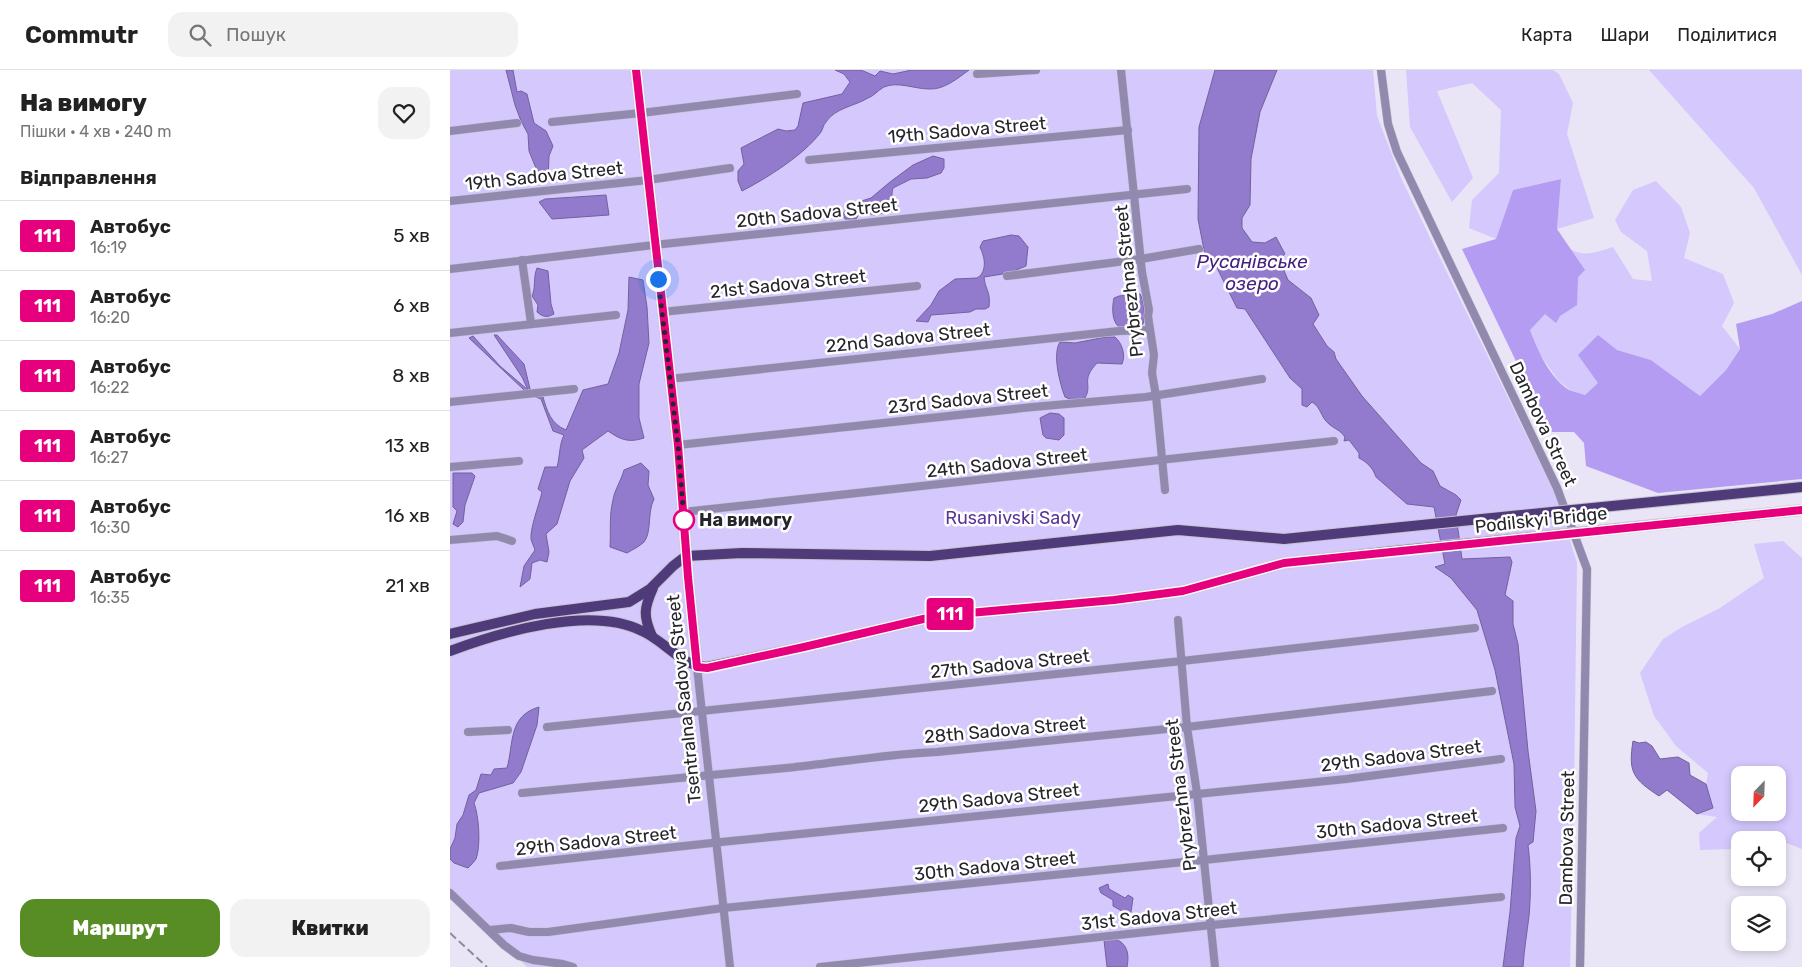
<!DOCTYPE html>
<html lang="uk">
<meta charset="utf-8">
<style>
body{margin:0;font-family:Rubik,sans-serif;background:#f2f2f2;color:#222;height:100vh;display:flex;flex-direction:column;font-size:19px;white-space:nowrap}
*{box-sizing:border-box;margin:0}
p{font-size:16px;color:#767676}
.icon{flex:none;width:28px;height:28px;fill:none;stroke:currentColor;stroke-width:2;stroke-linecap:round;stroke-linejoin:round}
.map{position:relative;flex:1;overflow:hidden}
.panel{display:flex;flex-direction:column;background:#fff;width:450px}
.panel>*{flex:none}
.badge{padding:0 10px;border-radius:4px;font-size:18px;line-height:32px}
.needle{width:32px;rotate:203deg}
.tools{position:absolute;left:1281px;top:696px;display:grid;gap:10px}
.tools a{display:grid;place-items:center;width:55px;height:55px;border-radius:10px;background:#fff;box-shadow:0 2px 8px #0003;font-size:25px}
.you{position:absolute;width:25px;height:25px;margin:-12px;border:4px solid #fff;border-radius:50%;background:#1a73e8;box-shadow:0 0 0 8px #1a73e833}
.map>.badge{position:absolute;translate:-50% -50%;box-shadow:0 0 0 2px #fff}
h2{padding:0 20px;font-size:19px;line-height:45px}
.round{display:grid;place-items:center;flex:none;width:52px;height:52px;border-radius:15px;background:#f2f2f2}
.overview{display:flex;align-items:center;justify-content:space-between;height:85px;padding:0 20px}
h1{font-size:24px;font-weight:800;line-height:38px}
.primary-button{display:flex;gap:10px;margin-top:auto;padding:10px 20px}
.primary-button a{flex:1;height:58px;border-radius:15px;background:#588c24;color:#fff;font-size:20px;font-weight:800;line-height:58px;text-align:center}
.primary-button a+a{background:#f2f2f2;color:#222}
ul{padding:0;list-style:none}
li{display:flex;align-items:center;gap:15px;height:70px;padding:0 20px;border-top:1px solid #e0e0e0}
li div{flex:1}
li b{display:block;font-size:19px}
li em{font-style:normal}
li .badge{min-width:55px;font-weight:700;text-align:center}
header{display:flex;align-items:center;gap:30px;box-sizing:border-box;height:70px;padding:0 25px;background:#fff;border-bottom:1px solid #e0e0e0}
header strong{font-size:24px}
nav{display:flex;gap:28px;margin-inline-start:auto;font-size:18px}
.search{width:350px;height:45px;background:#f2f2f2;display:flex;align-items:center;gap:12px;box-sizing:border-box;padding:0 18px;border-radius:15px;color:#767676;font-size:19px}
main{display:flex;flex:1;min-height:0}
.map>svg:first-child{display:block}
</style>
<header>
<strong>Commutr</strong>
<div class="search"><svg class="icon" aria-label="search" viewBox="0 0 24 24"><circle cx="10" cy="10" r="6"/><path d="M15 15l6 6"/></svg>Пошук</div>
<nav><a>Карта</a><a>Шари</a><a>Поділитися</a></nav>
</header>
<main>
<section class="panel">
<div class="overview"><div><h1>На вимогу</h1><p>Пішки · 4 хв · 240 m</p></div><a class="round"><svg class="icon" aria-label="heart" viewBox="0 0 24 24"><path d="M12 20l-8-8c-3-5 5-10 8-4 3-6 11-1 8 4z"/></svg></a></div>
<h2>Відправлення</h2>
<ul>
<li><span class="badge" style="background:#e6007e;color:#fff">111</span><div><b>Автобус</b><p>16:19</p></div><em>5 хв</em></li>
<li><span class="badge" style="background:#e6007e;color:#fff">111</span><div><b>Автобус</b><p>16:20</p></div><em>6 хв</em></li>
<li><span class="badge" style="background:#e6007e;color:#fff">111</span><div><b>Автобус</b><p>16:22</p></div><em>8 хв</em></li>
<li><span class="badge" style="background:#e6007e;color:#fff">111</span><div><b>Автобус</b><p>16:27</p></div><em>13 хв</em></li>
<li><span class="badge" style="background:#e6007e;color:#fff">111</span><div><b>Автобус</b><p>16:30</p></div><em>16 хв</em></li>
<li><span class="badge" style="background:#e6007e;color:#fff">111</span><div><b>Автобус</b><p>16:35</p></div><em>21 хв</em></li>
</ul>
<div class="primary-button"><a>Маршрут</a><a>Квитки</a></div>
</section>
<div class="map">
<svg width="1352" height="897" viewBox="0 0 1352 897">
<rect width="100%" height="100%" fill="#e9e5f6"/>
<g fill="#d4c8fd" fill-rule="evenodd">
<polygon points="0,0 923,0 927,46 951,108 1107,428 1127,493 1124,718 1120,897 77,897 0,820"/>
<polygon points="956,0 1103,0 1109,4 1123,33 1117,64 1144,148 1107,159 1111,109 1063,120 1046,169 1019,158 1022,130 1049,103 1051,40 1022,13 987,21 1023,108 1002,132 960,57"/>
<polygon points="1199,0 1352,0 1352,205 1304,118"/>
<path d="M 1206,111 L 1231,137 L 1240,163 L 1234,188 L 1273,204 L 1284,233 L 1272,256 L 1290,279 L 1276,300 L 1250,326 L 1201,290 L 1167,280 L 1149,313 L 1135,325 L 1120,320 L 1108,310 L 1089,283 L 1080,260 L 1105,170 C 1130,187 1135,186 1163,177 L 1183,209 L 1202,211 L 1197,181 L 1171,162 L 1165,150 L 1183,120 Z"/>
<path d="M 1333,471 L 1352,488 L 1352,779 L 1324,768 L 1317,770 L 1290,770 L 1290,778 L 1283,779 L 1250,780 L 1249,763 L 1267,747 L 1247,744 L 1263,738 L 1256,714 L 1258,703 L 1226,676 L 1204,646 L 1190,603 L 1213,569 L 1232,557 L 1270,538 L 1314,508 L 1304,474 ZM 1290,705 L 1328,705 L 1328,742 L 1290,742 Z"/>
</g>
<path fill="#b39cf1" d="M 1111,109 L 1107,159 L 1135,200 L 1128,207 L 1127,235 L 1110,246 L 1106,253 L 1095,244 L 1080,260 C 1088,281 1099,307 1119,320 C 1124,322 1130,323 1135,325 L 1148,313 L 1128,285 L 1148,265 L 1167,280 L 1201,290 L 1250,326 L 1276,300 L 1290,279 L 1286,254 L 1322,244 L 1352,231 L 1352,409 L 1208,423 L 1136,396 L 1134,373 L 1124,362 L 1100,362 L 1012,179 L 1046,169 L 1063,120 Z"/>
<g fill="#927bcd" stroke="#72619c">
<polygon points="56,0 63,0 67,22 71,21 77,24 84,53 96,61 103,76 99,86 98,112 92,113 79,81 78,64 71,51 65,35"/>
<path d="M 385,0 L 411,0 L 425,6 L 430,1 L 443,4 L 462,0 L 519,0 C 508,8 494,20 479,19 C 465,19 447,11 434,17 C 428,20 424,26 418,28 C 405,36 385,38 376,52 C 373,55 373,59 371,62 C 354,85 317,108 292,121 L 288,111 L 288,101 L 294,94 L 291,78 L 328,59 L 336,61 L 345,60 L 348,56 L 353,33 L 392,24 L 400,12 L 394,4 Z"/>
<path d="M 765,0 L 827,0 L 810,42 L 801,89 L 800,135 L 792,148 L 792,158 L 802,172 L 815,173 L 826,167 L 835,184 L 829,189 L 838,210 L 861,228 L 869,245 L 863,254 L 877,276 L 884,282 L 886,289 L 912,326 L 971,393 L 983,401 L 990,416 L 1006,425 L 1011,430 L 1006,445 L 1012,489 L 1060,487 L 1062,492 L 1055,525 L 1063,531 L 1063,554 L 1068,574 L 1078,681 L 1086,741 L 1083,772 L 1078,775 C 1081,798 1081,823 1079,846 C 1077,863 1074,880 1073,897 L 1053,897 L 1060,842 L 1066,768 L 1070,756 L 1065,737 L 1064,694 L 1045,600 L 1027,540 L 1001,508 L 985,497 L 995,494 L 984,437 L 957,434 L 926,407 C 923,398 917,392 909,388 L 909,383 L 899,370 L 894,371 L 895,367 C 889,359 886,360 879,354 C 871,348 871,337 862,332 L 857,337 L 852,335 L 852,319 L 840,308 L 795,239 L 787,238 L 762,188 L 755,185 L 748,149 L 749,57 Z"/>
<path d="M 483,86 L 494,89 L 494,98 L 491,103 L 477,108 L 461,109 L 443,118 C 440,127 445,133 443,141 L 424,145 L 411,141 L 406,149 L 395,149 L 393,144 L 399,135 L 421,128 L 440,112 L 463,95 Z"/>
<polygon points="156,125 159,145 102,149 89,132 95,129"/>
<path d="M 561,165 L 569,166 L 578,177 L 576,196 L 559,203 L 534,207 C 535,220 541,221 539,237 L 535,239 L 526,239 L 520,242 L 481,245 L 478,252 L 466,251 L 481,235 L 489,221 L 505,209 L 527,208 L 531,205 C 537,196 534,186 530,177 L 533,171 Z"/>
<path d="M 87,198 L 98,201 L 101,234 L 104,244 C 97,248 93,247 87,242 L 88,235 L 82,226 C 86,218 83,207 87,198 Z"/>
<path d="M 179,207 L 193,210 L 197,237 L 199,273 L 189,314 L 189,348 L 194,368 C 179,373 171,370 158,361 L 132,380 L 134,388 L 120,411 L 107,454 L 96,464 L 99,482 L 97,492 L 90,490 L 82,493 L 80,509 L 70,517 L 74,496 L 85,480 C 84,477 82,473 81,469 C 80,458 89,435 92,422 L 88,419 L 95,397 L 107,397 C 110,387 109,375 114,365 L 103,361 L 91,329 L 75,323 L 74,320 L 19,268 L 23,266 L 50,296 L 78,320 L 72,307 L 44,265 L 47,265 L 74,294 L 81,323 L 93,327 C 97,341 101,354 116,360 L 133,320 L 158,314 L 169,283 L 178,240 Z"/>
<path d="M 690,224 C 694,231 696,247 693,254 C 687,255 679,260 672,258 C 661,255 662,236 664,228 L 669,226 Z"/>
<path d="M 656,267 L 665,267 C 672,273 676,285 672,294 L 647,293 C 630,311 643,314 635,328 L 622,330 L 615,327 C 610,314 602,284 610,272 L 625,273 Z"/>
<polygon points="600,343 609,344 614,348 614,365 609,370 596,368 593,365 590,348"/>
<path d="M 191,393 L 199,401 L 198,415 L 204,429 C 197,443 202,462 194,472 C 190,476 182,480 177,483 L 160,477 C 161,462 159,445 163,430 C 164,421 171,411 174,400 Z"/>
<polygon points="3,403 22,403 25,406 15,435 13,452 8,457 3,454 7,441 3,437"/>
<path d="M 89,637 L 87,655 L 71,702 L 63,713 L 29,723 L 24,733 C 29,746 31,776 26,789 C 24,792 20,796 18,798 L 4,793 L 0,789 L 0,779 L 5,768 L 7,754 L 13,745 L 19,725 L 26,720 L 31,704 L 41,705 L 44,699 L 57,698 C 64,673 58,646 89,637 Z"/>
<path d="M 1183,671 L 1189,673 L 1196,672 L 1202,676 L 1210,689 L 1228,687 L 1239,693 L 1240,705 L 1256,714 L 1263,738 L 1247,744 L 1217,720 L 1209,726 C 1183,709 1178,702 1183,671 Z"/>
<polygon points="658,814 659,819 675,828 678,825 683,828 681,842 679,845 663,836 663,830 651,823 649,818"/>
<path d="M 661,867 C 676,872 680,881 677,897 L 657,897 L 654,870 Z"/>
</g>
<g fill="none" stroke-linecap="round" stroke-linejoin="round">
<g stroke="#c6c2d1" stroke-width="9">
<g id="minor">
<polyline points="671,0 692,202 699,240 698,246 704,285 702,303 706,326 715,420"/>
<polyline points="931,0 938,54 947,82 1107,418 1137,499 1130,897"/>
<polyline points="527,4 586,0"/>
<polyline points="102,52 191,43 347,24"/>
<polyline points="0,61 67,53"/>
<polyline points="359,90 678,60"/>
<polyline points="0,131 198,110 280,98"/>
<polyline points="72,190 81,253"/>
<polyline points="0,199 204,175 737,119"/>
<polyline points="557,206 691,189 749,179"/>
<polyline points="212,242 467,216"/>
<polyline points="0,263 166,245"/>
<polyline points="219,309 669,261 700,260"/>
<polyline points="0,332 124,319"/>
<polyline points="228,375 583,337 696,327 812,309"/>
<polyline points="0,397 69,391"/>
<polyline points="233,442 884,371"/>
<polyline points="0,470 47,466 62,471"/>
<polyline points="728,550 737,657 747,723 765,897"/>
<polyline points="247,597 280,897"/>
<polyline points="97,657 732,591 1025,558"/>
<polyline points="18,662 58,660"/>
<path d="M 72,723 C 160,715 248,707 336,698 C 386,693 436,684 487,682 L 737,657 L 1042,621"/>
<polyline points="50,796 271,772 896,709 1051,689"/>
<polyline points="0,823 54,875 69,886 83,890 113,894 123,897"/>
<polyline points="40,860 61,858 79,862 98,862 273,838 754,790 1053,758"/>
<polyline points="370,897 762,855 1051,827"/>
</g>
</g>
<g stroke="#c6c2d1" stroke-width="12">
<g id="major">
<polyline points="186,0 228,375 238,507 247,597"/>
<polyline points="0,564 85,544 179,532 200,519 223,496 236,486 292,483 480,486 728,460 834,469 952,457"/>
<path d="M 202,566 C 193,546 194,538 203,518"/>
<path d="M 0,581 C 51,562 141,535 192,561 C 215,571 232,597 257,597 L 354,577 L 486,546 L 664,530 L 733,521 L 834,493 L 954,480"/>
</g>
</g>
<use href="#minor" stroke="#928aae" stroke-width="8"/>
<use href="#major" stroke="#4f3b7a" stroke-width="10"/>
<polyline stroke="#8c8a96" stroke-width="2" stroke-dasharray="8 4" stroke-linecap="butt" points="0,863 37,897"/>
<g stroke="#c6c2d1" stroke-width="12" stroke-linecap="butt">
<g id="major-bridge">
<polyline points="952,457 1352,417"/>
<polyline points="954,480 1352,440"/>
</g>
</g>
<use href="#major-bridge" stroke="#4f3b7a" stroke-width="10"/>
</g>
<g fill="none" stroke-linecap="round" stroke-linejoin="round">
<g stroke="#fff" stroke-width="11">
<polyline id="line" points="186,0 228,375 238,507 247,597 257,598 354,577 486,546 664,530 733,521 834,493 1352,440"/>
</g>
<use href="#line" stroke="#e6007e" stroke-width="8"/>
<polyline stroke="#26252b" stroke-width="5" stroke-dasharray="0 9" points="208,209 228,375 234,450"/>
</g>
<circle fill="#fff" stroke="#e6007e" stroke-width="2.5" cx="234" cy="450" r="10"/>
<g text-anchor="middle" stroke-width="5" stroke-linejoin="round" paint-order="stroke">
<g font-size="18" fill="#26252b" stroke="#fff">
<text transform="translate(517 60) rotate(-5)" y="6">19th Sadova Street</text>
<text transform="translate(94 106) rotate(-6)" y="6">19th Sadova Street</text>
<text transform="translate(367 143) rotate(-6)" y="6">20th Sadova Street</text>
<text transform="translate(679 211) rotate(-96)" y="6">Prybrezhna Street</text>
<text transform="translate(338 214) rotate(-6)" y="6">21st Sadova Street</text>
<text transform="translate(458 268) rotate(-6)" y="6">22nd Sadova Street</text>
<text transform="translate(518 329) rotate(-6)" y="6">23rd Sadova Street</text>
<text transform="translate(1093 354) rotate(65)" y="6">Dambova Street</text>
<text transform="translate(557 393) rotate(-6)" y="6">24th Sadova Street</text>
<text transform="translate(1091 450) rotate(-6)" y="6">Podilskyi Bridge</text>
<text transform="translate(560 594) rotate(-6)" y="6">27th Sadova Street</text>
<text transform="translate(234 629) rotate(-96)" y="6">Tsentralna Sadova Street</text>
<text transform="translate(555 660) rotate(-5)" y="6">28th Sadova Street</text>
<text transform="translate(951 686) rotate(-7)" y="6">29th Sadova Street</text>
<text transform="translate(731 725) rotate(-97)" y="6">Prybrezhna Street</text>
<text transform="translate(549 728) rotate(-6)" y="6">29th Sadova Street</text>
<text transform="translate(947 754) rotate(-6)" y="6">30th Sadova Street</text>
<text transform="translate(1117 768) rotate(-89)" y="6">Dambova Street</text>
<text transform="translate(146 771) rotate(-6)" y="6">29th Sadova Street</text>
<text transform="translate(545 796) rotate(-6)" y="6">30th Sadova Street</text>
<text transform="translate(709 846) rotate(-6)" y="6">31st Sadova Street</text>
</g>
<g font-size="18" fill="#583597" stroke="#fff">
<text x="563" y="454">Rusanivski Sady</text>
</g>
<g font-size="18" font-weight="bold" fill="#26252b" stroke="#fff" text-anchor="start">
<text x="249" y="456">На вимогу</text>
</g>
<g font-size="19" font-style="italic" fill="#451e80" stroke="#fff">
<text x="802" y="198">Русанівське<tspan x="802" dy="22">озеро</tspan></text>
</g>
</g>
</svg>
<div class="tools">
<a><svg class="needle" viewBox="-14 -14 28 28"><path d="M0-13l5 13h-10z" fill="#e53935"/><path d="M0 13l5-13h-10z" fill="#767676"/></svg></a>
<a><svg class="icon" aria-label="locate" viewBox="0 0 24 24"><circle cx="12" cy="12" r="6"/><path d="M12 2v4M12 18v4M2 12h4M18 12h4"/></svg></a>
<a><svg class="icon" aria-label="layers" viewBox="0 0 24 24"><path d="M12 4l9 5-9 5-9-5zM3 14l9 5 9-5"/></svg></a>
</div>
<div class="you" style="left:208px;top:209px"></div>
<b class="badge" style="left:500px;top:544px;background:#e6007e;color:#fff">111</b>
</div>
</main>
